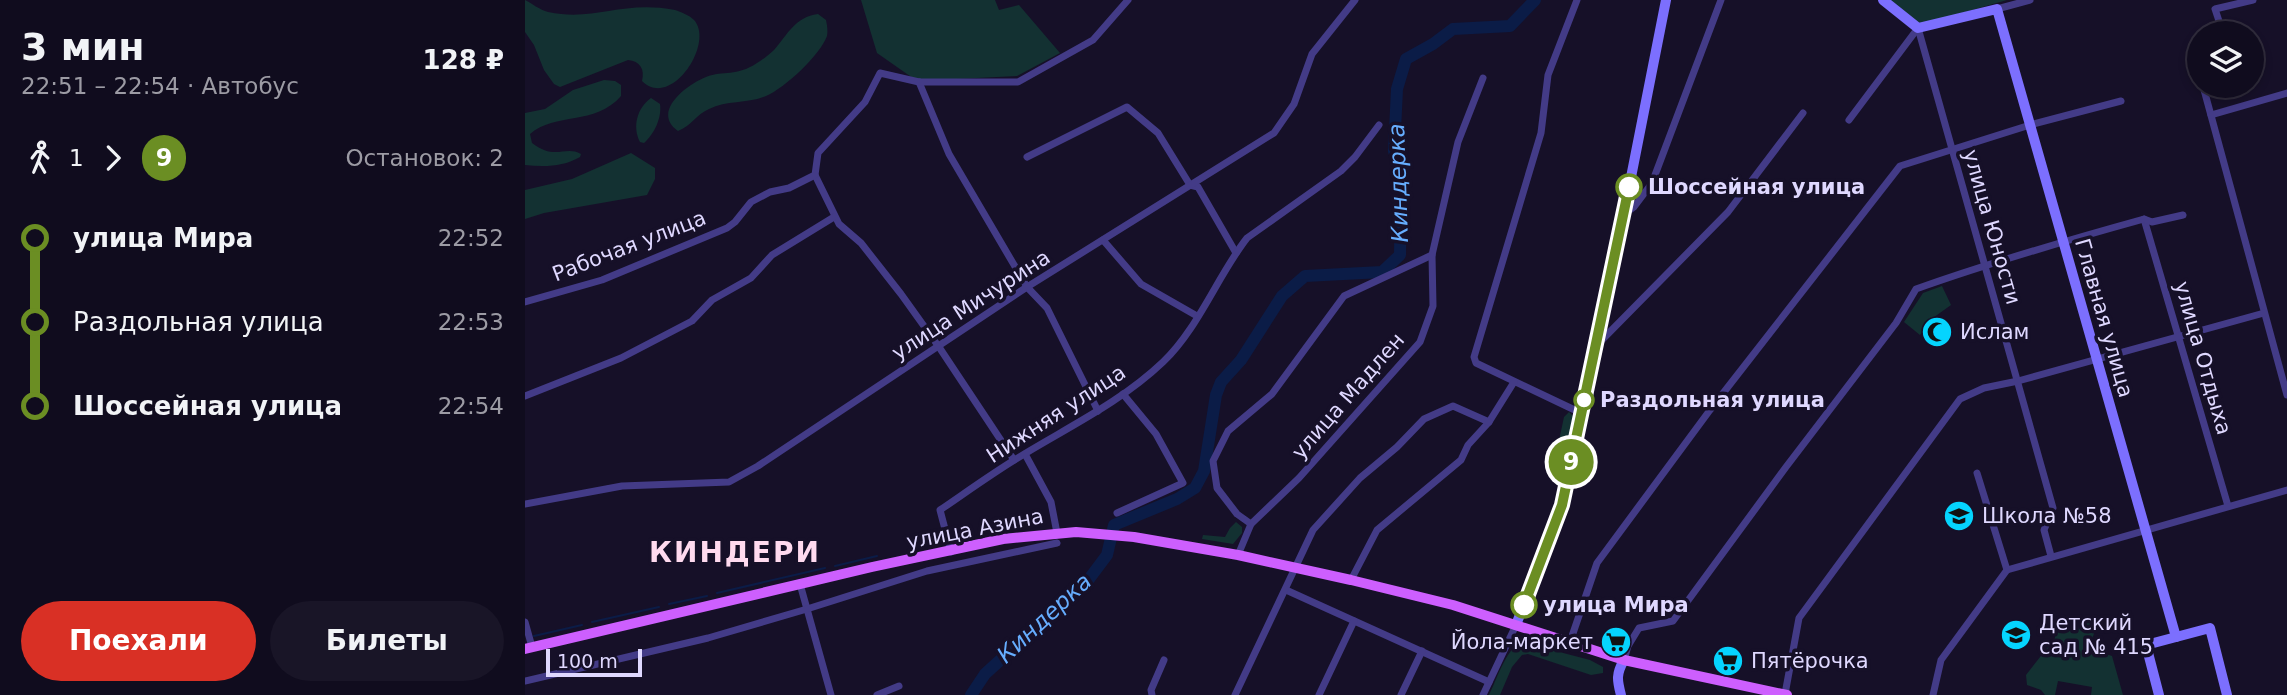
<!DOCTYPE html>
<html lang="ru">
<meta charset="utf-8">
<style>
body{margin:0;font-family:"DejaVu Sans",sans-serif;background:#191527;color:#f1f3f6;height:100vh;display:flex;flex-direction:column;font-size:26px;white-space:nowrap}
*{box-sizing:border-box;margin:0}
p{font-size:23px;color:#9c9ba4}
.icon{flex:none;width:38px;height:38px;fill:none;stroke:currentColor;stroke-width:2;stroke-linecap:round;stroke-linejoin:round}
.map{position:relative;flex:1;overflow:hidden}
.side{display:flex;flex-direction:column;background:#100c1e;width:525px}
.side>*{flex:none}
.badge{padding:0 14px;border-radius:23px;font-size:24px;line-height:46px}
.controls{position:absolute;left:1662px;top:21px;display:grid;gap:14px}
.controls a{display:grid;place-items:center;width:77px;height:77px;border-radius:50%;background:#100c1e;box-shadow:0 4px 10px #0003,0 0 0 2px #302c3c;font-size:35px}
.scale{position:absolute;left:21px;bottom:18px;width:96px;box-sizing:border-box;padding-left:7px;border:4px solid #dfd8ff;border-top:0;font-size:19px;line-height:24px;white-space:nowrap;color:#dfd8ff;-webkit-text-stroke:5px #161028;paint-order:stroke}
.map>.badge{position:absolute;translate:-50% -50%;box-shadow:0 0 0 4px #fff}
.legs{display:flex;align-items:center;gap:10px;height:77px;padding:0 21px;font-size:23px}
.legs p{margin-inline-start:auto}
.overview{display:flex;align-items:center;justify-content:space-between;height:119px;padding:0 21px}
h1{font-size:38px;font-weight:600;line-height:52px}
.primary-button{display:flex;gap:14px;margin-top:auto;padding:14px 21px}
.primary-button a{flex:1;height:80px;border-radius:42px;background:#d93025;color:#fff;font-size:28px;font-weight:600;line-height:80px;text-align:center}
.primary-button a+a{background:#191527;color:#f1f3f6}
ul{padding:0 21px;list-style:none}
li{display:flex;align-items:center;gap:24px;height:84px;font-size:26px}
li i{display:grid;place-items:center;width:10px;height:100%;margin:0 9px;background:currentColor}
li i::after{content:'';width:18px;height:18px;margin:-9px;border:5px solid;border-radius:50%;background:#100c1e}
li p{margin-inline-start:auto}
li:first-child i{background:linear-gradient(#0000 50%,currentColor 0)}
li:last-child i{background:linear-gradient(currentColor 50%,#0000 0)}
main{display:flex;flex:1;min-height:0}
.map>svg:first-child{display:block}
</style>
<main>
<section class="side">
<div class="overview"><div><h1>3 мин</h1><p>22:51 – 22:54 · Автобус</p></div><b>128 ₽</b></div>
<div class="legs"><svg class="icon" aria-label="walk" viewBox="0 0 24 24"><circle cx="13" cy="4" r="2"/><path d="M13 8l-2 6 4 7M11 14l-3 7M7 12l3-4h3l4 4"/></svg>1<svg class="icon" aria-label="forward" viewBox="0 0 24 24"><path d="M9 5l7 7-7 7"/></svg><b class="badge" style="background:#6b8e23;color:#fff">9</b><p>Остановок: 2</p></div>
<ul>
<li><i style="color:#6b8e23"></i><b>улица Мира</b><p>22:52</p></li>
<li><i style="color:#6b8e23"></i><span>Раздольная улица</span><p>22:53</p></li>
<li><i style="color:#6b8e23"></i><b>Шоссейная улица</b><p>22:54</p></li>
</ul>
<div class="primary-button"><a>Поехали</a><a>Билеты</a></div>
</section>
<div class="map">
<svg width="1762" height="695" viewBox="0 0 1762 695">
<rect width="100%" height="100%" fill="#161028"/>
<g fill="#133132">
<path d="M 0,0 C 6,3 15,10 23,12 C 70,22 96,0 150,10 C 156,12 164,15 169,20 C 190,43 146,110 117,81 C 120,69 115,61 103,60 L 35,87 L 29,84 L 19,70 L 9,45 L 0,32 Z"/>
<polygon points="336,0 470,0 474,10 494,5 535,53 492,76 392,81 352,53"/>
<polygon points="1365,0 1482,0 1395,25"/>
<path d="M 293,14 L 301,20 C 302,25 303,30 302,36 C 295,55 260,88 241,96 C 223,104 202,100 184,109 C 172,114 166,126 153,131 C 126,112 161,85 181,77 C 199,70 211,77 232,63 C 238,59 244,55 249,50 C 263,34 270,17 293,14 Z"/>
<path d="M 79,80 L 90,81 L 96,85 L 96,96 C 70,126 30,112 5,134 L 7,143 C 30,161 40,145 56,154 L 55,157 C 38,167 19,167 0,165 L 0,113 L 20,109 L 48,90 Z"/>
<path d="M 126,98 L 135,104 C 137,118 129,134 119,143 L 115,142 C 107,127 112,108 126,98 Z"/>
<polygon points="106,153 130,168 130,179 122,195 19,213 0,219 0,190 47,179"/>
<polygon points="1417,286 1426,305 1405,320 1395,335 1379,322 1398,293"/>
<polygon points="1044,412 1053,421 1046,445 1043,447 1044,455 1037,483 1029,464 1039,417"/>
<polygon points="711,522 717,527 717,533 708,544 677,539 678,535 700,537 705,528"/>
<polygon points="1564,616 1571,629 1566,641 1568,650 1587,656 1598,695 1566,695 1567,687 1533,681 1530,695 1520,695 1516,690 1502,685 1501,675 1530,638 1530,630 1527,627"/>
<path d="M 996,642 L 1065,660 L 1078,667 L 1078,673 L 1066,675 L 1003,654 L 997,655 L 987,667 L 975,695 L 964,695 C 972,679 980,651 996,642 Z"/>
</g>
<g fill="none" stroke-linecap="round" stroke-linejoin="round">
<g stroke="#0b1c47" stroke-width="2">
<polyline points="310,566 352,556"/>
<polyline points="192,593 300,568"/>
<polyline points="144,604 182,596"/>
<polyline points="67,622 134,607"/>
<polyline points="9,636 57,625"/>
</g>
<polyline stroke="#0b1c47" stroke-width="12" points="446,695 460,674 564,579 582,555 589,525 652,499 670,488 679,471 691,395 696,382 716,360 757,296 780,276 857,272 875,255 876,176 869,151 872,89 881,59 908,44 928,29 985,26 1010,0"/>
<g stroke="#433b87" stroke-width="7">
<polyline points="1052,0 1023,75 1016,133 949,357 951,363 1056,413"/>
<polyline points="1472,9 1505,0"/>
<polyline points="1393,28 1528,508 1519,530 1526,556"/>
<polyline points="1698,33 1690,9 1728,0"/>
<polyline points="1675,52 1669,53 1675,75"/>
<polyline points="394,82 424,154 502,287 522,308 573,411"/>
<polyline points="1678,86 1762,395"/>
<polyline points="1686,115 1762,93"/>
<polyline points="1324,120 1393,28"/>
<polyline points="502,157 602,107 633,133 665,185 673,187 711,253"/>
<polyline points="290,175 314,224 336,243 376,294 414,347 489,460"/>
<polyline points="1098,215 1109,207 1127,183 1196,0"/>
<polyline points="1619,219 1703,506"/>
<polyline points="578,240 616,284 672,316"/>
<polyline points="0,302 77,280 202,228 210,222 226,202 245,192 264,188 290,175 293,153 340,102 355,73 394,82 493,82 568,40 603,0"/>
<polyline points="1072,345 1203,212 1278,113"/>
<polyline points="0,396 96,358 167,321 187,300 226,278 247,255 309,217"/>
<polyline points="500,454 526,502 532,533"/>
<polyline points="1452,473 1482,570"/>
<polyline points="0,504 97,486 204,482 233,466 502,287 749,133 769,104 787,54 830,0"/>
<polyline points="592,513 658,483 631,434 598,394"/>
<polyline points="726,524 712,514 692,488 688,461 703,431 747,394 819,296 907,255"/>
<path d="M 426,552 L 415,510 C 440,493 465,475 491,459 C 541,428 595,403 638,362 C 673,329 693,275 722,238 L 816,171 L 830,157 L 854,125"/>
<polyline points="713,555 726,524 774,478 895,342 908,306 907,255 933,142 958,78"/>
<polyline points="826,580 852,530 936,460 943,445 964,422 989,382"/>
<polyline points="275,584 306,695"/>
<polyline points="761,590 964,682"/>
<polyline points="0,622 7,647"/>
<polyline points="1045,642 1072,563 1185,410 1375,166 1505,125 1596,101"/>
<path d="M 1099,660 L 1103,646 L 1114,628 L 1148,621 L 1261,467 L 1371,323 L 1391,289 C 1467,262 1543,240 1619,219 L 1627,222 L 1658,215"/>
<polyline points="0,681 183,638 282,609 402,571 532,543"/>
<polyline points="1260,694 1274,618 1435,399 1459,388 1493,381 1739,313"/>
<polyline points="352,695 374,686"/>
<polyline points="627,695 626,690 639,660"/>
<polyline points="710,695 788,530 835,478 872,447 899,419 928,406 964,422"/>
<polyline points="794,695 829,621"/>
<polyline points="876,695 897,651"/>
<polyline points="958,695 991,625"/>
<polyline points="1408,695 1416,660 1482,570 1762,490"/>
</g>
<g stroke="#7c6ffe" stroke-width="10">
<polyline points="1358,0 1393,28 1472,9 1651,637"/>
<polyline points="991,625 1037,505 1094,238 1141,0"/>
<path d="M 1096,695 C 1092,680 1091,674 1099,660"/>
<polyline points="1634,695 1621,645 1685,628 1702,695"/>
</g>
<polyline stroke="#cd5ffe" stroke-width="10" points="0,649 347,567 478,539 551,532 609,537 713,555 826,580 928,605 1099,660 1262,695"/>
</g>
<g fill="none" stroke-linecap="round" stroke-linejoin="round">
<g stroke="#fff" stroke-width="16">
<polyline id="line-1" points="999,605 1037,505 1104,187"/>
</g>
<use href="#line-1" stroke="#6b8e23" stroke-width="10"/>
</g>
<defs>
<g id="mosque-disc" transform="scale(1.575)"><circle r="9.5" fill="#05d4fe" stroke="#161028"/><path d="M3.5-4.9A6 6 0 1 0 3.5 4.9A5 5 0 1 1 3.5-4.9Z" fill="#111"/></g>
<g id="school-disc" transform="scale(1.575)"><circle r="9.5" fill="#05d4fe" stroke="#161028"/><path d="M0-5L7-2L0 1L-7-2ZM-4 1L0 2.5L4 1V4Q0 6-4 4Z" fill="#111"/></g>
<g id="supermarket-disc" transform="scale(1.575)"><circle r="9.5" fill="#05d4fe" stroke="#161028"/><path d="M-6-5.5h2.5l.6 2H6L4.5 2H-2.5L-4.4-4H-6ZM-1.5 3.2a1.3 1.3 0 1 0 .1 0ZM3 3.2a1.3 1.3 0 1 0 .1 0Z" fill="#111"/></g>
</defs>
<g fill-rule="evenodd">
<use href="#mosque-disc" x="1412" y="332"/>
<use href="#school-disc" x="1434" y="516"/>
<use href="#school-disc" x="1491" y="635"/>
<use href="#supermarket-disc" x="1091" y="642"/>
<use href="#supermarket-disc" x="1203" y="661"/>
</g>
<g fill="#fff" stroke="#6b8e23" stroke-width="3.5">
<circle cx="1104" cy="187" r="12"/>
<circle cx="1059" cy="400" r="9"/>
<circle cx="999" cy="605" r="12"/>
</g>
<g text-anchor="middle" stroke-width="7" stroke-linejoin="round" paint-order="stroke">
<g font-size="21" font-weight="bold" fill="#dfd8ff" stroke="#161028" text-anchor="start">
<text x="1123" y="194">Шоссейная улица</text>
<text x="1075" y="407">Раздольная улица</text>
<text x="1018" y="612">улица Мира</text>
</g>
<g font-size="21" fill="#dfd8ff" stroke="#161028">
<text transform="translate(1467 227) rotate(74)" y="7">улица Юности</text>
<text transform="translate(104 246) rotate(-21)" y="7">Рабочая улица</text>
<text transform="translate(446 305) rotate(-33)" y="7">улица Мичурина</text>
<text transform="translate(1579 318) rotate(74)" y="7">Главная улица</text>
<text transform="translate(1678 358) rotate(74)" y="7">улица Отдыха</text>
<text transform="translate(823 396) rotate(-49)" y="7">улица Мадлен</text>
<text transform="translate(531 414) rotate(-33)" y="7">Нижняя улица</text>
<text transform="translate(450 529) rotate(-11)" y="7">улица Азина</text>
</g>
<g font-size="21" fill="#dfd8ff" stroke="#161028" text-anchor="start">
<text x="1435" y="339">Ислам</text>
<text x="1457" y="523">Школа №58</text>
<text x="1514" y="630">Детский<tspan x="1514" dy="24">сад № 415</tspan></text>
<text x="1068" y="649" text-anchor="end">Йола-маркет</text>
<text x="1226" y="668">Пятёрочка</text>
</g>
<g font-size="23" font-style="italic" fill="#66adfe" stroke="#161028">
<text transform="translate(873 183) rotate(-92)" y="8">Киндерка</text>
<text transform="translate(519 618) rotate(-43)" y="8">Киндерка</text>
</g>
<g font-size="28" font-weight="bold" letter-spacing="2" fill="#ffdaef" stroke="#161028">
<text x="210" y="562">КИНДЕРИ</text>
</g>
</g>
</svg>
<div class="controls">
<a><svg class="icon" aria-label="layers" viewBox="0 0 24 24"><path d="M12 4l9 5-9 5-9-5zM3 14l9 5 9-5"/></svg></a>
</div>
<div class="scale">100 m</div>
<b class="badge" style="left:1046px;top:462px;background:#6b8e23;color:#fff">9</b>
</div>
</main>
